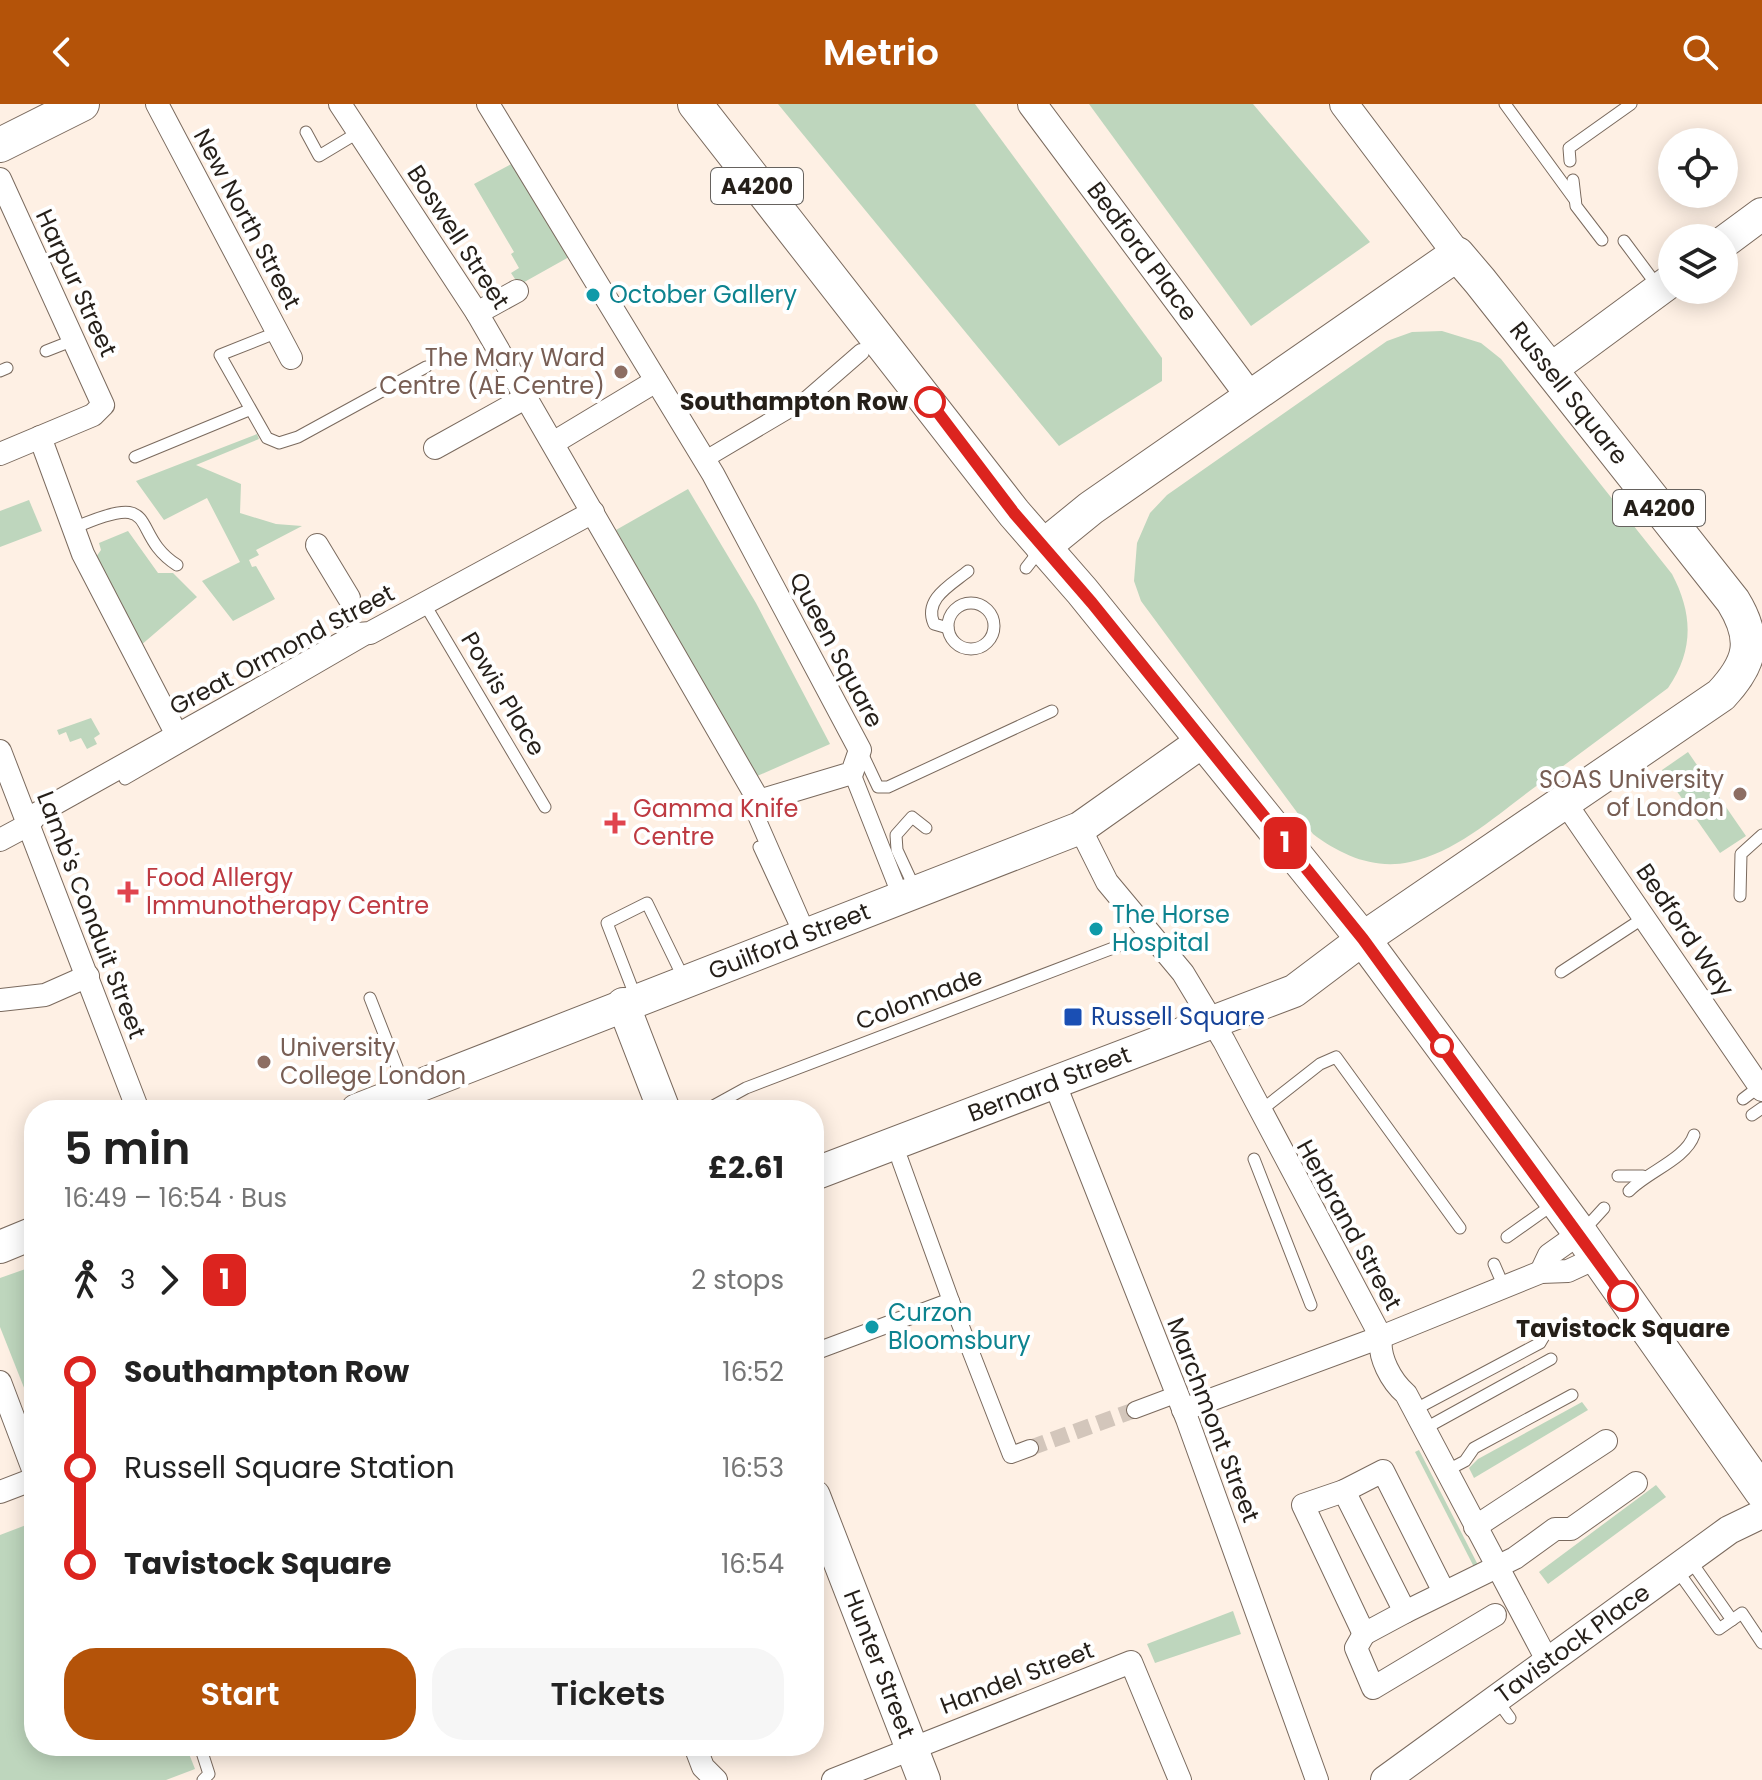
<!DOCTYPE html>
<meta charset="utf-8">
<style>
body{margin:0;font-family:Poppins,sans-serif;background:#f6f6f6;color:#222;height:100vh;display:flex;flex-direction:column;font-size:30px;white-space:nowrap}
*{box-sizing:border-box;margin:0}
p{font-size:26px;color:#767676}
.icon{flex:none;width:44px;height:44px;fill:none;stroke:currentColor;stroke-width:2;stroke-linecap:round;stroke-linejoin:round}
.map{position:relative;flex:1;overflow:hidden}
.sheet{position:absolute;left:24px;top:996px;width:800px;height:656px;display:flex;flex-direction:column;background:#fff;border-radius:32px;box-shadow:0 4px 20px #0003}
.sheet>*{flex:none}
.badge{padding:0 16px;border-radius:12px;font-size:28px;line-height:52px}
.buttons{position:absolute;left:1658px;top:24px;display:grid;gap:16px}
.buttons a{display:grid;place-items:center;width:80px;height:80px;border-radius:50%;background:#fff;box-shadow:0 4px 20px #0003;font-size:40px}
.map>.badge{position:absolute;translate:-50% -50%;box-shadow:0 0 0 4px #fff}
.legs{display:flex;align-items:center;gap:12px;height:88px;padding:0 40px;font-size:26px}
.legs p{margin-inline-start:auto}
.head{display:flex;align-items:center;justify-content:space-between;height:136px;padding:0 40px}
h1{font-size:44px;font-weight:600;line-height:60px}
.button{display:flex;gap:16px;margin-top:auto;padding:16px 40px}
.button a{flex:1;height:92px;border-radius:32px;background:#b45309;color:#fff;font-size:32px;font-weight:600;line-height:92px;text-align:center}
.button a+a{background:#f6f6f6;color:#222}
ul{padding:0 40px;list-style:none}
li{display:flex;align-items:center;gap:28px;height:96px;font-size:30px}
li i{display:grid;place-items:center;width:12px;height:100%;margin:0 10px;background:currentColor}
li i::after{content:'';width:20px;height:20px;margin:-10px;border:6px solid;border-radius:50%;background:#fff}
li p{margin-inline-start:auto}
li:first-child i{background:linear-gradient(#0000 50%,currentColor 0)}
li:last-child i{background:linear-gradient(currentColor 50%,#0000 0)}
header{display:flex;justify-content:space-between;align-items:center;height:104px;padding:0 40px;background:#b45309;color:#fff;font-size:36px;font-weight:600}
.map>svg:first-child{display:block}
</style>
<header><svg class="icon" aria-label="back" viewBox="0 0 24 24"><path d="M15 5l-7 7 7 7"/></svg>Metrio<svg class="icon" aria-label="search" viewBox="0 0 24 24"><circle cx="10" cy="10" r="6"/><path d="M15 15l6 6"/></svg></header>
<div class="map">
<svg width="1762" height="1676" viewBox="0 0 1762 1676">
<rect width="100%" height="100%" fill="#fef0e4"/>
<g fill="#bed6bd">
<polygon points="778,0 975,0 1162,254 1162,277 1059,342"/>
<polygon points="1089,0 1253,0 1370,138 1251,222"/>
<polygon points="515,58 569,153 519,181 511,169 519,164 511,150 514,148 474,80"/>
<path d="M 1442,227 L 1481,239 L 1501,255 L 1672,470 C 1693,510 1694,546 1668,584 C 1624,617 1579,650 1535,683 C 1498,710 1457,748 1410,758 C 1374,766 1341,751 1313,730 L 1141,497 L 1134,477 L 1137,439 L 1150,409 L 1167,391 L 1387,237 L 1412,228 Z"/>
<polygon points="257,330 259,335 196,361 241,380 240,409 276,420 302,422 256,446 259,451 249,456 252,463 256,462 275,495 233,517 202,477 240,458 207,394 164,416 136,377"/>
<polygon points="688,385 756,499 830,640 755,673 616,426"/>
<polygon points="29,396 42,427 0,443 0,407"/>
<polygon points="128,427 158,469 173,469 197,493 140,542 96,453 101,446 99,439"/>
<polygon points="91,614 100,630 94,634 97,640 87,645 81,634 70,638 66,628 59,631 57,626"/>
<polygon points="1688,648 1746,732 1720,749 1662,666"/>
<polygon points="34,1162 34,1309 0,1223 0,1174"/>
<polygon points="1582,1298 1588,1306 1474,1374 1469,1364 1478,1355"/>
<polygon points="1419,1346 1478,1461 1474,1463 1415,1348"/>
<polygon points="1656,1381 1666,1393 1548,1480 1539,1468"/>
<polygon points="34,1418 34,1642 186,1642 195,1665 166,1676 0,1676 0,1431"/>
<polygon points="1233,1507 1241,1530 1155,1559 1147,1540"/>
</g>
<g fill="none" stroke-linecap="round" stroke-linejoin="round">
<polyline stroke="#d3c6bb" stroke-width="16" stroke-dasharray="16 8" stroke-linecap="butt" points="1030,1344 1135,1306"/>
<polyline stroke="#d3c6bb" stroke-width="22" stroke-dasharray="22 11" stroke-linecap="butt" points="349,494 361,515"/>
<g stroke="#7a6a5e" stroke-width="13">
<g id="service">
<polyline points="1505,0 1575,96"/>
<polyline points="306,28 319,52 359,28"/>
<polyline points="1570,57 1569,44 1631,0"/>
<polyline points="1573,76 1576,102 1602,136"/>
<polyline points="1624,137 1659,184"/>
<polyline points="278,228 220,251 267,334 279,339 298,333 426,263"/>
<polyline points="46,247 74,236"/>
<polyline points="0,267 7,264"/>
<polyline points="135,353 249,306"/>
<path d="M 74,424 C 165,384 127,429 177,461"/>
<polyline points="1026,464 1040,446"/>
<polyline points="424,499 545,703"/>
<circle cx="971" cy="522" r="23"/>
<path d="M 948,524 L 934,520 C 923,495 951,481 968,467"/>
<polyline points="861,647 878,683 888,683 1052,607"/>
<polyline points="125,675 365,536"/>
<polyline points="759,743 797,825"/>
<polyline points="916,787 897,746 896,731 912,713 926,724"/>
<polyline points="1740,792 1741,750 1762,731"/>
<polyline points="1561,868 1645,813"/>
<polyline points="370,894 406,986"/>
<polyline points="636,894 607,819 647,799 684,875"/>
<polyline points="1743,995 1760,982"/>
<polyline points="706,1006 746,984 1150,830"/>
<polyline points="1259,1008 1320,960 1336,953 1460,1124"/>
<polyline points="1752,1011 1762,1004"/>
<polyline points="1254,1055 1311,1201"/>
<polyline points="1618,1072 1643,1072"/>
<path d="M 1629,1087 C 1647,1068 1686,1055 1694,1031"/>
<polyline points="1583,1127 1604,1104"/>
<polyline points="1507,1133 1555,1099"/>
<polyline points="1494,1160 1504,1183"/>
<polyline points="1414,1306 1540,1239 1547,1227"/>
<polyline points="1424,1325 1551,1255"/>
<polyline points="1446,1367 1465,1357 1474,1344 1572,1291"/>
<polyline points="1690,1456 1732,1516"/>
<polyline points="1677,1466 1719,1525 1742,1509 1762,1539"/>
<polyline points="1497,1596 1510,1614"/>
<polyline points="200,1642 209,1670 203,1676"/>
</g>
</g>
<g stroke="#7a6a5e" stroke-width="18">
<g id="pedestrian">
<polyline points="704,356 807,295 861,248"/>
<polyline points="852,669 901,793"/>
<polyline points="759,697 757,714 802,817"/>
<polyline points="900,1056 951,1197"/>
<polyline points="814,1248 951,1197 1011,1351 1030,1344"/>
<polyline points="1135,1306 1175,1291"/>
</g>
</g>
<g stroke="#7a6a5e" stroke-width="24">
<g id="minor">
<polyline points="157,0 291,254"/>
<polyline points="340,0 477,209 759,697 852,669 860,646 713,370 488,0"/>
<polyline points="0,75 103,301 93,311 0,350"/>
<polyline points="477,209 517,187"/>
<polyline points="40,333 83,450 177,631"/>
<polyline points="553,339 656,277"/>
<polyline points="435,344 527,293"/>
<polyline points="317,441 349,494"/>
<polyline points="0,647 138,1006"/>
<polyline points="1564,697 1762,986"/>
<path d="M 1080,724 L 1107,778 L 1183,869 L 1224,937 L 1381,1233 C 1378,1253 1391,1277 1406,1290 L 1547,1556"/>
<polyline points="0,736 28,721 38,709 358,530 370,529 593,408"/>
<polyline points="0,896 45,891 88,872"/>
<polyline points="1054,978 1187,1315 1317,1676"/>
<polyline points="1541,1168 1549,1151 1580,1129"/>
<polyline points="0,1278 34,1368"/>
<polyline points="1183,1306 1381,1233 1541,1168 1568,1167 1598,1153"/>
<polyline points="1344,1387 1405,1508 1515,1454 1555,1425 1571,1425 1636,1379"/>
<polyline points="0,1388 34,1375"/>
<polyline points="1475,1423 1606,1337"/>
<polyline points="1405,1508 1364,1530 1303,1401 1344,1387 1383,1367 1444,1488"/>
<polyline points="1364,1530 1356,1544 1373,1584 1495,1511"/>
<polyline points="695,1642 703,1663 716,1676"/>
<polyline points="833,1676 1131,1558 1180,1676"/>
</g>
</g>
<g stroke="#7a6a5e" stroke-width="30">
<g id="tertiary">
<path id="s1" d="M 1032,0 L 1252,295"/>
<polyline points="1344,0 1457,150"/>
<path id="s2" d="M 1385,1676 L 1729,1426 L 1762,1410"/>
</g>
</g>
<g stroke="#7a6a5e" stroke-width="34">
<g id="secondary">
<polyline points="1724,138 1762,110"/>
<polyline points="1550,266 1672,176"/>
<polyline points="623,900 664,1006"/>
<path id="s3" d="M 357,1006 L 1080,724 L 1203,637"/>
<path id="s4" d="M 814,1070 L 1294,887 L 1363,835"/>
<polyline points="0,1143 34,1129"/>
<path id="s5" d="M 814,1392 L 924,1676"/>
</g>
</g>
<g stroke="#7a6a5e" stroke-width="36">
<g id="primary">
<polyline points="695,0 1014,409 1082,487 1363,835 1580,1129 1762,1388"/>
<polyline points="0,41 82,0"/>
<path id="s6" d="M 1043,443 L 1091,404 L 1457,150 L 1480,177 L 1733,497 C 1757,536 1751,559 1721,591 L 1363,835"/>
</g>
</g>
<use href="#service" stroke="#fff" stroke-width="11"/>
<use href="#pedestrian" stroke="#fff" stroke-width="16"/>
<use href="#minor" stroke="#fff" stroke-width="22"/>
<use href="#tertiary" stroke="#fff" stroke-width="28"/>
<use href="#secondary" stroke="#fff" stroke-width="32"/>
<use href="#primary" stroke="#fff" stroke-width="34"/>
</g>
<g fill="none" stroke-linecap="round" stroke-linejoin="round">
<g stroke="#fff" stroke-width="18">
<polyline id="line-1" points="930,298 1014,409 1092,499 1363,835 1623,1192"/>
</g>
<use href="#line-1" stroke="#dc241f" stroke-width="12"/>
</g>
<g fill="#0f9aa8" stroke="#fff" stroke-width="3">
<circle cx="593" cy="191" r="8"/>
<circle cx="1096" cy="825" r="8"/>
<circle cx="872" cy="1223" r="8"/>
</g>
<g fill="#8d6e63" stroke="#fff" stroke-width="3">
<circle cx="621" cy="268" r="8"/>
<circle cx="1740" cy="690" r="8"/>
<circle cx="264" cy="958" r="8"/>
</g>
<g fill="#fff" stroke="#dc241f" stroke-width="4">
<circle cx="930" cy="298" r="14"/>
<circle cx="1442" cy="942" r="10"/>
<circle cx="1623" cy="1192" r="14"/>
</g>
<g fill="#e0444e" stroke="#fff" stroke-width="3">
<path d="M611 707h8v8h8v8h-8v8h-8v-8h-8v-8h8z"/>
<path d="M124 776h8v8h8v8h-8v8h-8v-8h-8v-8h8z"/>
</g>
<rect fill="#1a4fb4" stroke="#fff" stroke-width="3" x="1063" y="903" width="20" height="20" rx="4"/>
<g text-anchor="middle" stroke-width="8" stroke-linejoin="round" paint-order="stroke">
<g fill="#fff" stroke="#66625e" stroke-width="2">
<rect x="711" y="64" width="92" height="36" rx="6"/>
<rect x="1613" y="386" width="92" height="36" rx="6"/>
</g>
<g font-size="22" font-weight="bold" fill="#251f19">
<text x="757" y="90">A4200</text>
<text x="1659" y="412">A4200</text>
</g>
<g font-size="24" fill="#251f19" stroke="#fff">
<text transform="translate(247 115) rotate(62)" y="8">New North Street</text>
<text transform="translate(458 133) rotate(57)" y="8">Boswell Street</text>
<text dy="8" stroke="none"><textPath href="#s1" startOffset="184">Bedford Place</textPath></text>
<text transform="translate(76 179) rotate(65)" y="8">Harpur Street</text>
<text dy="8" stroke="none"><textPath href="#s6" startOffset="686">Russell Square</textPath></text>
<text transform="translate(282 546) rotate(-28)" y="8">Great Ormond Street</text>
<text transform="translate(836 546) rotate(62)" y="8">Queen Square</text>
<text transform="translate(503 590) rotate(59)" y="8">Powis Place</text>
<text transform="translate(91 811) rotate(69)" y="8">Lamb's Conduit Street</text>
<text transform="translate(1685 826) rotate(56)" y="8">Bedford Way</text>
<text dy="8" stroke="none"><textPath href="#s3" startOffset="464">Guilford Street</textPath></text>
<text transform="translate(919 895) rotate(-21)" y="8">Colonnade</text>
<text dy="8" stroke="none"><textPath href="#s4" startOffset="252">Bernard Street</textPath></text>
<text transform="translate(1349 1121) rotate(61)" y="8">Herbrand Street</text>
<text transform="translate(1213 1316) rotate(69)" y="8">Marchmont Street</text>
<text dy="8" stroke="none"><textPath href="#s2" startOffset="232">Tavistock Place</textPath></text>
<text dy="8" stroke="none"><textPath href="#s5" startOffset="180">Hunter Street</textPath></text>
<text transform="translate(1017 1574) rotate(-21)" y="8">Handel Street</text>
</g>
<g font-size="24" fill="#0d838f" stroke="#fff" text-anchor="start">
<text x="609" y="199">October Gallery</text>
<text x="1112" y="819">The Horse<tspan x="1112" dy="28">Hospital</tspan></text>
<text x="888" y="1217">Curzon<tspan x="888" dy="28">Bloomsbury</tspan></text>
</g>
<g font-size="24" fill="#785e54" stroke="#fff" text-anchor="end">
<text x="605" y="262">The Mary Ward<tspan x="605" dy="28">Centre (AE Centre)</tspan></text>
<text x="1724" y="684">SOAS University<tspan x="1724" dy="28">of London</tspan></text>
<text x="280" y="952" text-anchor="start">University<tspan x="280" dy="28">College London</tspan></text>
</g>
<g font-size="24" font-weight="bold" fill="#251f19" stroke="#fff" text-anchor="end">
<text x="908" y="306">Southampton Row</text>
<text x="1623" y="1233" text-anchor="middle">Tavistock Square</text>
</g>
<g font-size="24" fill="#be3a42" stroke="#fff" text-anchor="start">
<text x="633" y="713">Gamma Knife<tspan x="633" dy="28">Centre</tspan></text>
<text x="146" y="782">Food Allergy<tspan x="146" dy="28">Immunotherapy Centre</tspan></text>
</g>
<g font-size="24" fill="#164399" stroke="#fff" text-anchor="start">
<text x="1091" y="921">Russell Square</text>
</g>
</g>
</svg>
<div class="buttons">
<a><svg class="icon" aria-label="locate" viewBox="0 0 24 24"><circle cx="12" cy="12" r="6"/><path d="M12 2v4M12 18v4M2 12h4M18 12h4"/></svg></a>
<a><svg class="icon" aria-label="layers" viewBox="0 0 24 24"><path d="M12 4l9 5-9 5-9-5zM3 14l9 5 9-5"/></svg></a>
</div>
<b class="badge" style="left:1285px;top:739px;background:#dc241f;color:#fff">1</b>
<section class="sheet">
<div class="head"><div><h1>5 min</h1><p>16:49 – 16:54 · Bus</p></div><b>£2.61</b></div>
<div class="legs"><svg class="icon" aria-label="walk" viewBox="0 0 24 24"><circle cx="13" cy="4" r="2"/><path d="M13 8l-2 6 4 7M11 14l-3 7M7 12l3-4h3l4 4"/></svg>3<svg class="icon" aria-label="forward" viewBox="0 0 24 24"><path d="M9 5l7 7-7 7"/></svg><b class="badge" style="background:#dc241f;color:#fff">1</b><p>2 stops</p></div>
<ul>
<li><i style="color:#dc241f"></i><b>Southampton Row</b><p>16:52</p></li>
<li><i style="color:#dc241f"></i><span>Russell Square Station</span><p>16:53</p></li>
<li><i style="color:#dc241f"></i><b>Tavistock Square</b><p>16:54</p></li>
</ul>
<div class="button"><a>Start</a><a>Tickets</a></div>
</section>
</div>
